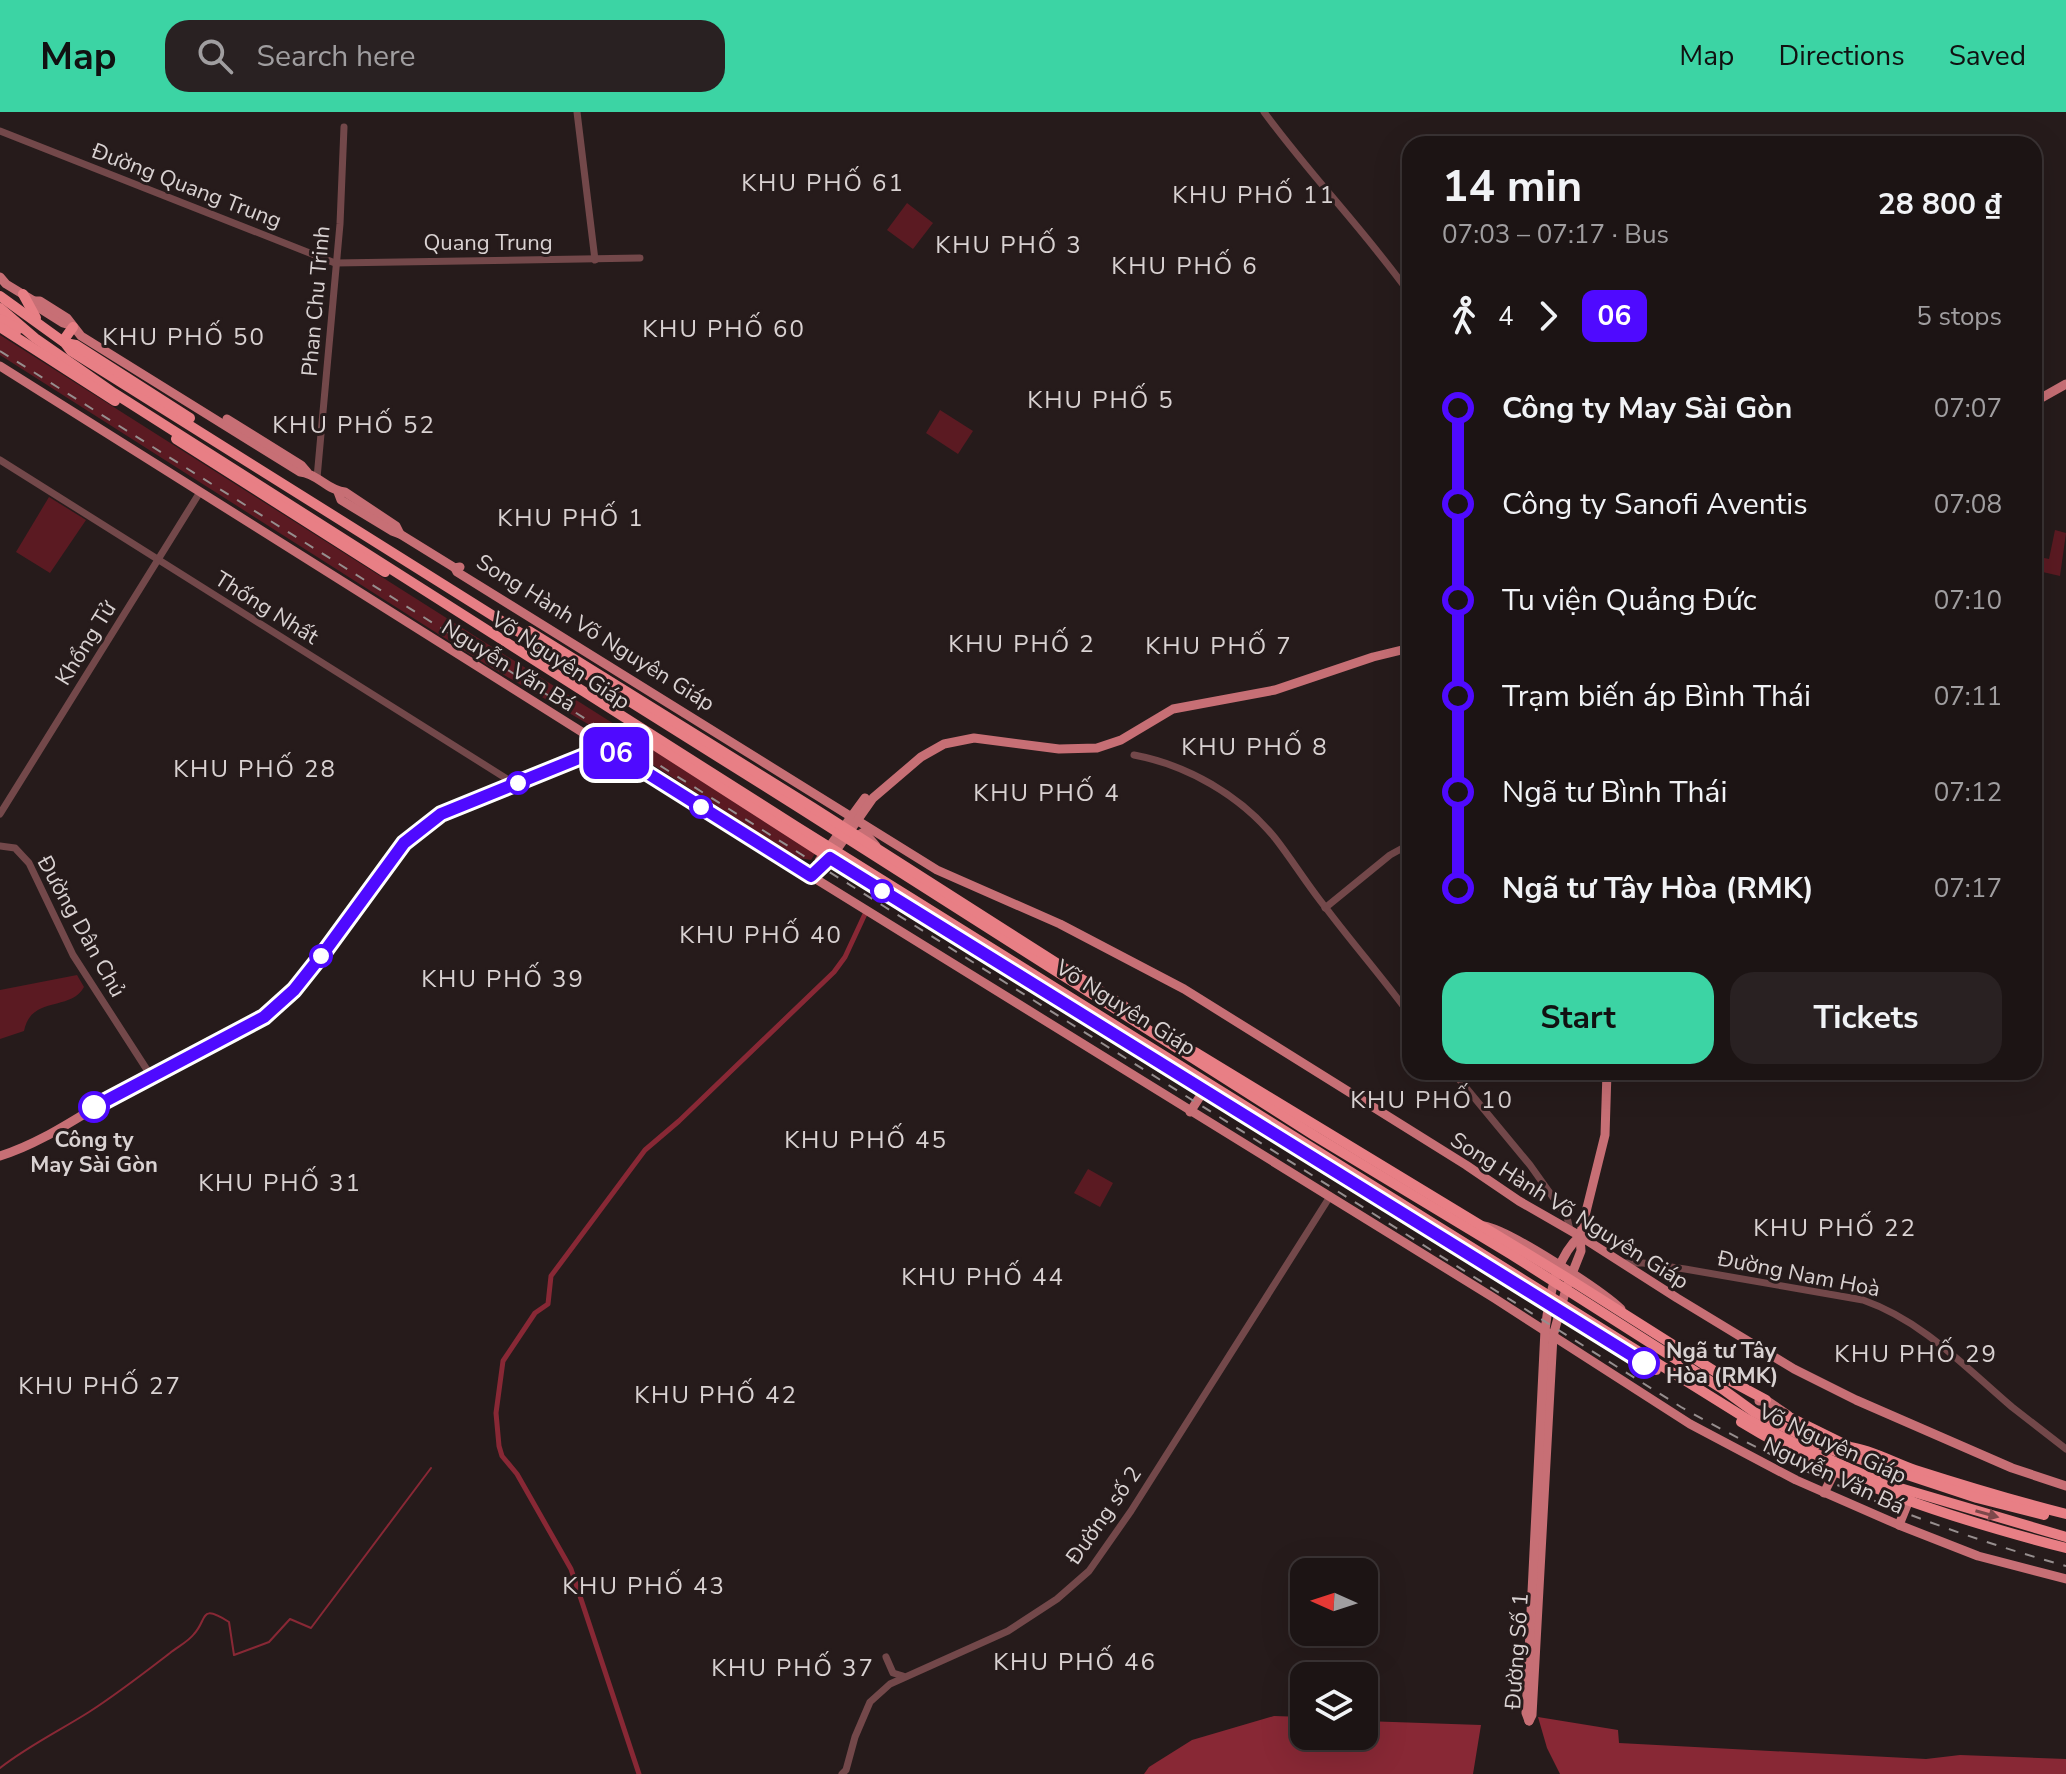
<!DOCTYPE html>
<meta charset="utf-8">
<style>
body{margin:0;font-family:"Nunito Sans",sans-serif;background:#292122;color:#f1f3f6;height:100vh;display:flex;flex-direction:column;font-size:30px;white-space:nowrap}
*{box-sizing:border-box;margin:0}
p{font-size:26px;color:#a09ea0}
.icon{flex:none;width:44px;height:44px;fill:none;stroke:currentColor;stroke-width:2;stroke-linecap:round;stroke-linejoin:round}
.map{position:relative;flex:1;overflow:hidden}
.sheet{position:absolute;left:1402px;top:24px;width:640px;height:944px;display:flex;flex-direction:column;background:#1c1414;border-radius:24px;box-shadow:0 8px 32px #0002,0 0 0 2px #3a3334}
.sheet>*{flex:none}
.badge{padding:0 16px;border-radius:12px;font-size:28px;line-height:52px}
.needle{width:52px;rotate:273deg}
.controls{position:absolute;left:1290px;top:1446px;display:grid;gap:16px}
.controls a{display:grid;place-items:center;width:88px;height:88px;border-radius:16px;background:#1c1414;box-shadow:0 8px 32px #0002,0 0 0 2px #3a3334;font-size:40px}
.map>.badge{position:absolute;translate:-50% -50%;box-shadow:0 0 0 4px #fff}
.legs{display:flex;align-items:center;gap:12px;height:88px;padding:0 40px;font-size:26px}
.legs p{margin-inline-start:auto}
.summary{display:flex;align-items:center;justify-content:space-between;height:136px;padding:0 40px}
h1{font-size:44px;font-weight:700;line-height:60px}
.button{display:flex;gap:16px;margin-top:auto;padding:16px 40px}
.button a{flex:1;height:92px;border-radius:24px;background:#3cd4a4;color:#111;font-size:32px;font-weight:700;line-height:92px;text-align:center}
.button a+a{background:#292122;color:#f1f3f6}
ul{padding:0 40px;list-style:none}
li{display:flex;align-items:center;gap:28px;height:96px;font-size:30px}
li i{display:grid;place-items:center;width:12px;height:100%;margin:0 10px;background:currentColor}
li i::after{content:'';width:20px;height:20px;margin:-10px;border:6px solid;border-radius:50%;background:#1c1414}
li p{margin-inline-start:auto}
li:first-child i{background:linear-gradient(#0000 50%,currentColor 0)}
li:last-child i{background:linear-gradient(currentColor 50%,#0000 0)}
header{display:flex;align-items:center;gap:48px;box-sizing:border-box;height:112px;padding:0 40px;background:#3cd4a4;color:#111}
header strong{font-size:38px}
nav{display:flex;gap:44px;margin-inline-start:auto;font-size:28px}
.search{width:560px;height:72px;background:#292122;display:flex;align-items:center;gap:20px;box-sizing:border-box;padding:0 28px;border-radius:24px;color:#a09ea0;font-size:30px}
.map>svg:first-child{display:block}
</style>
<header>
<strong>Map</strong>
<div class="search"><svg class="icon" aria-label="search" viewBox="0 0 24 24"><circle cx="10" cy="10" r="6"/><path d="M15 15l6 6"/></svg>Search here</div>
<nav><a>Map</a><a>Directions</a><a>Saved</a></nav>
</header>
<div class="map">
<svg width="2066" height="1662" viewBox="0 0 2066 1662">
<rect width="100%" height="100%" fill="#261b1b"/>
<g fill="#5b1a22">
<polygon points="907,91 933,111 913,137 887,118"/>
<polygon points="0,223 816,740 811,748 799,746 784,737 605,622 487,553 0,243"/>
<polygon points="940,298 973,319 958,342 926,321"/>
<polygon points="49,385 86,408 50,461 16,440"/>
<polygon points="2055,418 2066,421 2060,464 2034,458 2035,444 2049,447"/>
<path d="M 77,863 L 84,875 C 70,900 31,883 24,919 L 0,927 L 0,878 Z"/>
<polygon points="1088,1057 1113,1071 1100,1095 1074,1081"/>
</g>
<g fill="#882835">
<polygon points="1274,1604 1304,1605 1304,1624 1364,1624 1364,1609 1481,1613 1473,1662 1144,1662 1149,1655 1192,1628"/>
<polygon points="1538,1605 1618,1618 1619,1631 1926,1647 1960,1643 2066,1647 2066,1662 1560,1662 1547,1636"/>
</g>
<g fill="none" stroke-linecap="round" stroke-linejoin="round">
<path stroke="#882835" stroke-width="2" d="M 0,1656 C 28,1634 59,1619 89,1600 C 117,1582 144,1561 170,1541 C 177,1535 188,1530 194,1522 C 208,1507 199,1491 229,1510 L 234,1543 L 269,1530 L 290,1507 L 311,1516 L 431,1356"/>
<polyline stroke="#882835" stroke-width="5" points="639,1662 571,1457 517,1362 502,1344 499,1334 496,1301 503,1249 535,1201 548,1192 551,1164 645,1038 679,1009 834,860 845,845 865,802"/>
<g stroke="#73484a" stroke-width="7">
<polyline points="577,0 595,148"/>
<path d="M 1264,0 C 1310,63 1365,119 1410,182"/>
<polyline points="0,19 335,151 640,146"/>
<polyline points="0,348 515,672"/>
<polyline points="317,366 340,112 344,15"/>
<path d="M 1134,643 C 1187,653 1240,683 1275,726 C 1293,749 1308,774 1326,796 C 1353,832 1383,866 1410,903"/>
<polyline points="0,702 200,380"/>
<polyline points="0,734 15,736 29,751 73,843 151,964"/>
<polyline points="1325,796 1390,743 1410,732"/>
<polyline points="1453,960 1530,1053 1567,1105 1570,1118"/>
<path d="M 1623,1151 L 1643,1151 L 1685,1157 L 1863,1188 C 1923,1209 1965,1255 2012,1295 C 2030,1309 2048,1323 2066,1337"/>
<polyline points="886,1545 893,1561 903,1564"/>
<polyline points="842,1662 846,1658 855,1625 870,1590 890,1572 1008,1519 1057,1487 1089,1459 1131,1399 1329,1086"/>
</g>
<g stroke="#c76f75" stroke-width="9">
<polyline points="0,165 6,172 34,189 36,194 63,211 70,213"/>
<path d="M 34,189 L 40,189 L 67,206 L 81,224 L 300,360 C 317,361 328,379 345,380 L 396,414 L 400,422"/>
<polyline points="0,254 811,764 1494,1186 1690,1312 1796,1368 1899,1413 1978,1444 2066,1467"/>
<polyline points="2034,290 2066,272"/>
<polyline points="227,307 301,353 307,360"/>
<polyline points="338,380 341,388 392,419 400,422 455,456 460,455"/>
<polyline points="455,456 457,460 937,758 1060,812 1184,877 1466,1053 1519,1089 1580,1124 1677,1186 1794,1257 1856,1288 2012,1356 2066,1374"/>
<polyline points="857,724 864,720 876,734"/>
<polyline points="820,756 819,749 865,686"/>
<polyline points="811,764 826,753 873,686 921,645 944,632 974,626 1059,637 1097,636 1121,628 1173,597 1275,578 1373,545 1410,536"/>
<polyline points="1190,1000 1208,972"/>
<path d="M 0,1044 C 45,1030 83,1001 125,978 C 193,940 259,921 309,859 L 404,731 L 441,702 L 606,635"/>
<path d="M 1484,1114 C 1509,1118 1601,1178 1621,1197"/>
<polyline points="1759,1289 1766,1288 1788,1303"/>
<polyline points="1824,1381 1835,1359"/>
<polyline points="1899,1413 1911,1383"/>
<polyline points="1529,1609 1532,1603 1553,1224 1566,1177 1581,1139 1580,1124 1605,1023 1607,960"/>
<path d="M 1529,1609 L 1526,1601 L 1545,1218 C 1549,1187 1555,1146 1580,1124"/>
</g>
<g stroke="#e87f85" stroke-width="10">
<polyline points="23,182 36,206"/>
<polyline points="0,184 65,231 71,239 798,695 1315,1024 1512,1143 1721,1276 1754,1300 1818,1332"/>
<polyline points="0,196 35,226 114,281 797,715 1747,1307 1808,1338 1883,1371 2066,1425"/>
<polyline points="0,207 19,217"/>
<polyline points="0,215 115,289"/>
<polyline points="63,229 73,215"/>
<polyline points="65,231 76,233 190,306"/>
<polyline points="176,327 385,460"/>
<polyline points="529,519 812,695 1124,894"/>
<polyline points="651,631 847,757 1656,1258"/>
<polyline points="1195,940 1569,1167 1727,1267 1766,1288"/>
<path d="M 1779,1300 L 1850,1335 C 1872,1338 1894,1351 1915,1358 C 1965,1374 2015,1389 2066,1402"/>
<path d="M 1741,1310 C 1840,1371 1954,1407 2066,1436"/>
<polyline points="1829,1337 1977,1386 2044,1403"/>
</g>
<path stroke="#968e8e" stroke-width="2" stroke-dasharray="10 10" stroke-linecap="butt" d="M 0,239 L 1681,1295 C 1803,1364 1930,1416 2066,1454"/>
</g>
<defs><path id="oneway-solid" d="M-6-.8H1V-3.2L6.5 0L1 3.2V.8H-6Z" transform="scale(2)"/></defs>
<use fill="#7d484b" href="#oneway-solid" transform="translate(1987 1402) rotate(16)"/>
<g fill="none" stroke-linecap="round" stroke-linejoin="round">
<g stroke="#fff" stroke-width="18">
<polyline id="line-1" points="94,995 264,905 294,878 325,839 404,731 441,702 606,635 811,764 830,746 1644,1251"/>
</g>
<use href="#line-1" stroke="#4f0aff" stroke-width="12"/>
</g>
<g fill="#fff" stroke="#4f0aff" stroke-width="4">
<circle cx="518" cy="671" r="10"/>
<circle cx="701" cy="695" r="10"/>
<circle cx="882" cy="779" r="10"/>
<circle cx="321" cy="844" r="10"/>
<circle cx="94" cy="995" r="14"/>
<circle cx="1644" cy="1251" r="14"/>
</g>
<g text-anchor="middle" stroke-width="6" stroke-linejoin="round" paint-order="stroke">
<g font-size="22" fill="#d9d2d2" stroke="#261b1b">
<text transform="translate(187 73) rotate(21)" y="8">Đường Quang Trung</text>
<text x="488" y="138">Quang Trung</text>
<text transform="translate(315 189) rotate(-85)" y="8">Phan Chu Trinh</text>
<text transform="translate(267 495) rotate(32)" y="8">Thống Nhất</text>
<text transform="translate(596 520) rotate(32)" y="8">Song Hành Võ Nguyên Giáp</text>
<text transform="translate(85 531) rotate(-58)" y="8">Khổng Tử</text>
<text transform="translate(561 548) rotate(33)" y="8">Võ Nguyên Giáp</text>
<text transform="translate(509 553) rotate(32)" y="8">Nguyễn Văn Bá</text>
<text transform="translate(82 814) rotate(61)" y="8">Đường Dân Chủ</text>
<text transform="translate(1126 895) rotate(32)" y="8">Võ Nguyên Giáp</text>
<text transform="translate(1570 1098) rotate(32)" y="8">Song Hành Võ Nguyên Giáp</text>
<text transform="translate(1799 1161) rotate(11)" y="8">Đường Nam Hoà</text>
<text transform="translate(1833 1331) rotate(25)" y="8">Võ Nguyên Giáp</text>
<text transform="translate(1834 1363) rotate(25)" y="8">Nguyễn Văn Bá</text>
<text transform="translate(1103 1403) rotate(-55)" y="8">Đường số 2</text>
<text transform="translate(1516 1539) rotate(-86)" y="8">Đường Số 1</text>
</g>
<g font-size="22" font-weight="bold" fill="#d9d2d2" stroke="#261b1b">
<text x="94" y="1035">Công ty<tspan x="94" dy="25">May Sài Gòn</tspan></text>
<text x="1666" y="1246" text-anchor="start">Ngã tư Tây<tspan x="1666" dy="25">Hòa (RMK)</tspan></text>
</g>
<g font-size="24" letter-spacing="2" fill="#d9d2d2" stroke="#261b1b">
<text x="823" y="79">KHU PHỐ 61</text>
<text x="1254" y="91">KHU PHỐ 11</text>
<text x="1009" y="141">KHU PHỐ 3</text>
<text x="1185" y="162">KHU PHỐ 6</text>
<text x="724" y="225">KHU PHỐ 60</text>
<text x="184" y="233">KHU PHỐ 50</text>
<text x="1101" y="296">KHU PHỐ 5</text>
<text x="354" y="321">KHU PHỐ 52</text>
<text x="571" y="414">KHU PHỐ 1</text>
<text x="1022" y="540">KHU PHỐ 2</text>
<text x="1219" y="542">KHU PHỐ 7</text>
<text x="1255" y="643">KHU PHỐ 8</text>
<text x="255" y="665">KHU PHỐ 28</text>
<text x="1047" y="689">KHU PHỐ 4</text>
<text x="761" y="831">KHU PHỐ 40</text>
<text x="503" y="875">KHU PHỐ 39</text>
<text x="1432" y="996">KHU PHỐ 10</text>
<text x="866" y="1036">KHU PHỐ 45</text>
<text x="280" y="1079">KHU PHỐ 31</text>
<text x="1835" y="1124">KHU PHỐ 22</text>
<text x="983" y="1173">KHU PHỐ 44</text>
<text x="1916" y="1250">KHU PHỐ 29</text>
<text x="100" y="1282">KHU PHỐ 27</text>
<text x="716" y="1291">KHU PHỐ 42</text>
<text x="644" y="1482">KHU PHỐ 43</text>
<text x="1075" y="1558">KHU PHỐ 46</text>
<text x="793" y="1564">KHU PHỐ 37</text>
</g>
</g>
</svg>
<div class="controls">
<a><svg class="needle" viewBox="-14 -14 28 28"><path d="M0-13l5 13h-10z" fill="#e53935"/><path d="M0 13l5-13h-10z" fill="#a09ea0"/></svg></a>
<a><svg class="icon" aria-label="layers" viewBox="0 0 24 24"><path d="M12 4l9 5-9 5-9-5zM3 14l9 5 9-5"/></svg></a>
</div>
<b class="badge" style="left:616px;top:641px;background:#4f0aff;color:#fff">06</b>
<section class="sheet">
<div class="summary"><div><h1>14 min</h1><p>07:03 – 07:17 · Bus</p></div><b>28 800 ₫</b></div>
<div class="legs"><svg class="icon" aria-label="walk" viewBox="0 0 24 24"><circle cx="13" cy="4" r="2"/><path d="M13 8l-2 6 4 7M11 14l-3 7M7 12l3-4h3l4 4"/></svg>4<svg class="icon" aria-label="forward" viewBox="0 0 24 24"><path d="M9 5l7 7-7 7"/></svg><b class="badge" style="background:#4f0aff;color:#fff">06</b><p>5 stops</p></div>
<ul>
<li><i style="color:#4f0aff"></i><b>Công ty May Sài Gòn</b><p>07:07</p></li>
<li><i style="color:#4f0aff"></i><span>Công ty Sanofi Aventis</span><p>07:08</p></li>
<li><i style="color:#4f0aff"></i><span>Tu viện Quảng Đức</span><p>07:10</p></li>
<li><i style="color:#4f0aff"></i><span>Trạm biến áp Bình Thái</span><p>07:11</p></li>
<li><i style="color:#4f0aff"></i><span>Ngã tư Bình Thái</span><p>07:12</p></li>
<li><i style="color:#4f0aff"></i><b>Ngã tư Tây Hòa (RMK)</b><p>07:17</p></li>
</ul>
<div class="button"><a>Start</a><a>Tickets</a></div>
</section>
</div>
